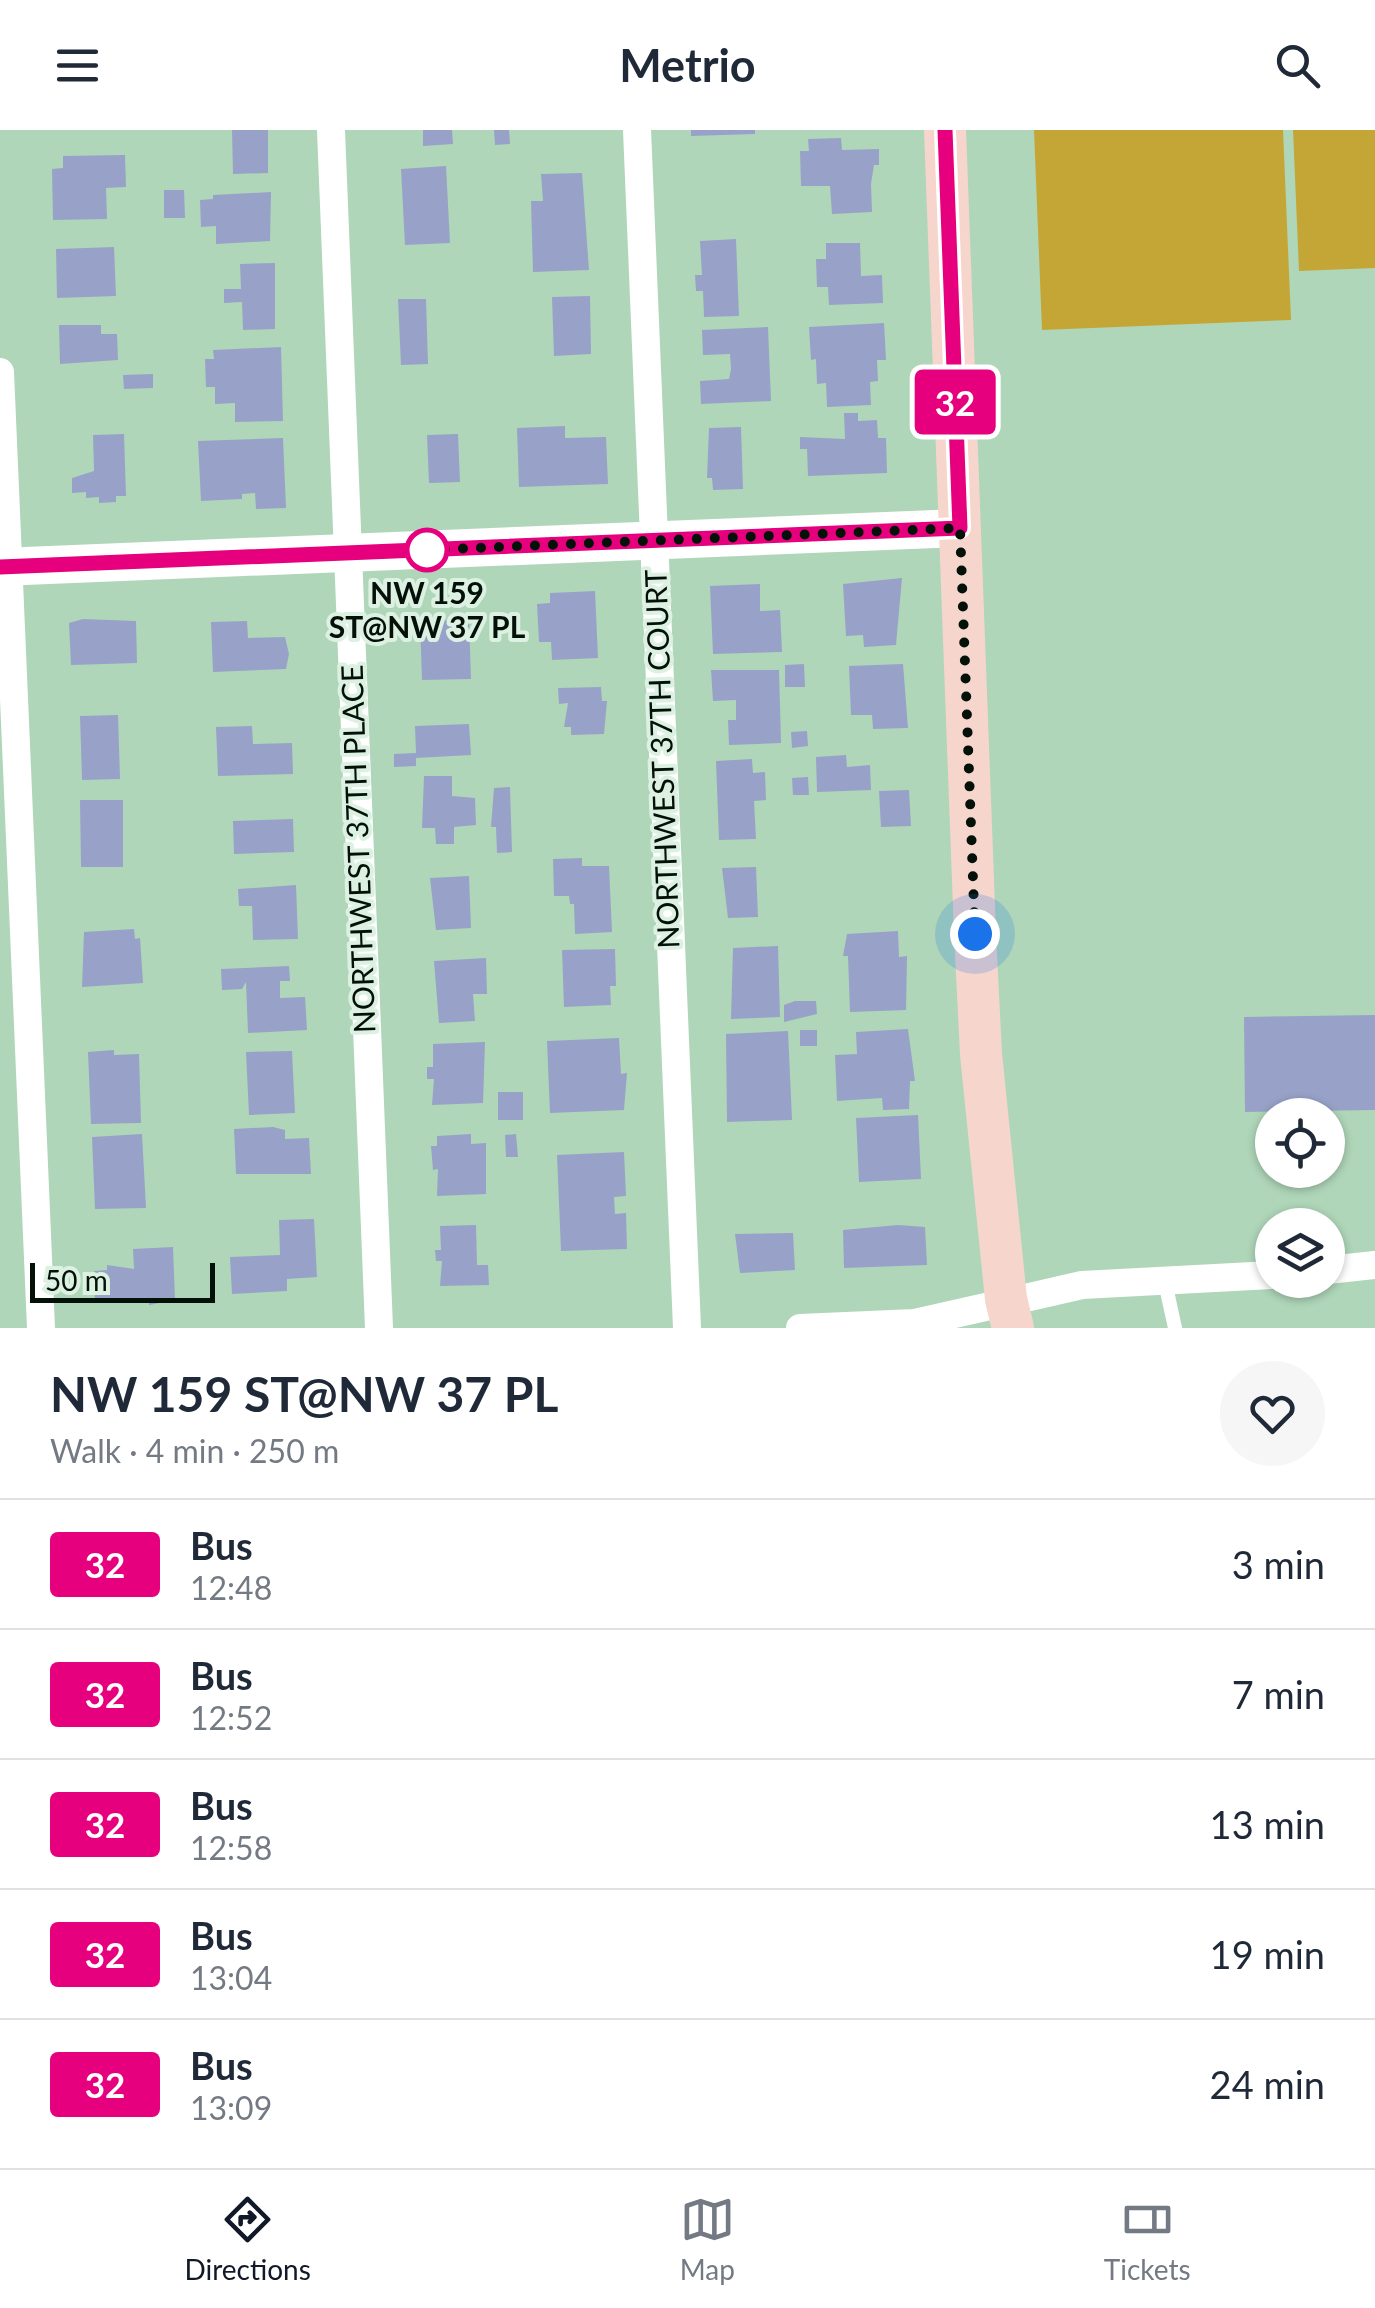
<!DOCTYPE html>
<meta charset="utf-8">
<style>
body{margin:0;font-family:Lato,sans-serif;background:#f6f6f7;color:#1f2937;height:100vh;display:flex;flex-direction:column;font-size:38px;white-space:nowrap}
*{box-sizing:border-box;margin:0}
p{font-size:32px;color:#747a83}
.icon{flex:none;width:55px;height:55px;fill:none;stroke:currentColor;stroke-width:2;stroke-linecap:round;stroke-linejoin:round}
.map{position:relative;height:1198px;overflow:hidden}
.drawer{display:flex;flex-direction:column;background:#fff;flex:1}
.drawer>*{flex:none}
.badge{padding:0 20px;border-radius:8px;font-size:35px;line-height:65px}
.tools{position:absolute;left:1255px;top:968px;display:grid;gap:20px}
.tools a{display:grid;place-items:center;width:90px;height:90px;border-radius:50%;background:#fff;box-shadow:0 2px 8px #0004;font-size:50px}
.scale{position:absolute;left:30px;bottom:25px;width:185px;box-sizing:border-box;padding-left:10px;border:5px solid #041108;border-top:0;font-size:28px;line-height:35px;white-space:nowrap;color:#041108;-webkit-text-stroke:8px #ddf1e2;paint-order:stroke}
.you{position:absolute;width:50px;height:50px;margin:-25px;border:8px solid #fff;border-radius:50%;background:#1a73e8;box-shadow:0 0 0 15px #1a73e833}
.map>.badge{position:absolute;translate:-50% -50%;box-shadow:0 0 0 5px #fff}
.round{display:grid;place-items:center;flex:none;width:105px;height:105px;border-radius:52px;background:#f6f6f7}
.headline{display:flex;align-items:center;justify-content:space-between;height:170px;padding:0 50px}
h1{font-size:48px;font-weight:700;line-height:75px}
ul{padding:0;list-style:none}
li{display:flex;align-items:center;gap:30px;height:130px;padding:0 50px;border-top:2px solid #e0e1e3}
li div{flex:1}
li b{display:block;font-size:38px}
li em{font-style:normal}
li .badge{min-width:110px;font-weight:700;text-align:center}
header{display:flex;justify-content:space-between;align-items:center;height:130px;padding:0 50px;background:#fff;font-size:45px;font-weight:700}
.menu{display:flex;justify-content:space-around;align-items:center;height:140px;border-top:2px solid #e0e1e3;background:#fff;font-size:28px;color:#747a83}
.menu a{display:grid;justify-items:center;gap:5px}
.menu .active{color:#111827}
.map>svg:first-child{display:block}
</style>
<header><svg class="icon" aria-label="menu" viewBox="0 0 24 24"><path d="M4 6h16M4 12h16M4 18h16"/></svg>Metrio<svg class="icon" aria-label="search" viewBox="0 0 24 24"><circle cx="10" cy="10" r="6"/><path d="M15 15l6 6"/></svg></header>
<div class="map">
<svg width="1375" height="1198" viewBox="0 0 1375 1198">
<rect width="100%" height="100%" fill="#afd6b9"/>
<g fill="#c4a637">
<polygon points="1034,0 1283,0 1291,190 1042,200"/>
<polygon points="1293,0 1375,0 1375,138 1299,141"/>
</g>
<g fill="#98a2c8">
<polygon points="232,0 268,0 268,43 233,44"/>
<polygon points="423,0 452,0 453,14 423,16"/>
<polygon points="494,0 509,0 510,14 495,15"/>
<polygon points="691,0 755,0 755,4 691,6"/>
<polygon points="841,8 842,20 879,19 879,35 874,35 871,54 872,82 832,84 830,56 801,56 800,21 809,21 808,9"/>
<polygon points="125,25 126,57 106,58 107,89 53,90 52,39 63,38 63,26"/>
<polygon points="446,36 450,113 405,115 401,39"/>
<polygon points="582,43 589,140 533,142 531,71 543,71 541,44"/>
<polygon points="164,60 184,60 185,88 164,88"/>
<polygon points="271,62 270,111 216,114 216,96 201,97 200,70 213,69 213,65"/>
<polygon points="736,109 739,186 704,187 703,161 696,161 695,145 702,145 700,111"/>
<polygon points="826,113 860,113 861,146 882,145 883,173 829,175 828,157 817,157 816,129 826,129"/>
<polygon points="114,117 116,166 57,168 56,119"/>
<polygon points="275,133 275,199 243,200 242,172 224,173 224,159 241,159 240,134"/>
<polygon points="590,166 591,224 554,226 552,167"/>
<polygon points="398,169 426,169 428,234 401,235"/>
<polygon points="884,193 886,230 877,230 878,251 870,252 871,275 827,277 826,253 817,254 816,229 811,230 809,197"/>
<polygon points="59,195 101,195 101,204 117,204 118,230 60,234"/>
<polygon points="768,197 771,271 701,274 700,251 729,249 731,239 730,224 703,225 702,200"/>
<polygon points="281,217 283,291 235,292 235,273 215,274 215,257 206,257 205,229 214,229 213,220"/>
<polygon points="153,244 153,258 124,259 123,245"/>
<polygon points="844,283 858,283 858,291 877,290 878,308 886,308 887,343 808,346 807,319 800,319 800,307 845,309"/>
<polygon points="565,296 565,308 606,307 608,354 519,357 517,298"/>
<polygon points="741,297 743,359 713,360 712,348 707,348 709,298"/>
<polygon points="124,304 126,366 116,366 116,372 99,373 99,367 86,368 86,362 72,363 72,348 94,341 93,305"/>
<polygon points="458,304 460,352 429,353 427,305"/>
<polygon points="283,308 286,378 256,379 255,363 242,364 242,369 201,371 198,311"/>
<polygon points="902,448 896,515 864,517 863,505 846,506 843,454"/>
<polygon points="760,454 760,481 780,480 782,522 713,524 710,456"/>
<polygon points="595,461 598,528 552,530 551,512 539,512 537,474 550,473 550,463"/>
<polygon points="83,489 136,491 137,533 71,535 69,493"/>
<polygon points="469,490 471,549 422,550 420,491"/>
<polygon points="247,491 248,508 285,507 289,524 286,539 213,542 211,492"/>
<polygon points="804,534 805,557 785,557 785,535"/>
<polygon points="903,534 908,598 873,599 872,585 851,585 849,536"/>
<polygon points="711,540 779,540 781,613 729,615 728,590 736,590 736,570 713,571"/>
<polygon points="601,557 602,571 607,571 604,604 571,605 571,597 564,597 568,573 559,574 558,558"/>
<polygon points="118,585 120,649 82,650 80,586"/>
<polygon points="469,594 471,625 416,628 416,636 394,637 394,624 416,623 415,596"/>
<polygon points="252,596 253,614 292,613 293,644 218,646 216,597"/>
<polygon points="807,601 808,616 792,618 791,602"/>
<polygon points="846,625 847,637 870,635 871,660 817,662 816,627"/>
<polygon points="752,629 753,643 765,642 766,670 754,671 756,709 719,710 716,631"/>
<polygon points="424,646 452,646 452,666 475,668 476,695 454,697 454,714 436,714 435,698 422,698"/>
<polygon points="808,647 809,665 793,665 792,648"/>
<polygon points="510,657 512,722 497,723 496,697 491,697 494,658"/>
<polygon points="909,660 911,696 881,697 879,661"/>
<polygon points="80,670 123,670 123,737 81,737"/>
<polygon points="293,689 294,722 234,724 233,691"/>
<polygon points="582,728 582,736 609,736 612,802 575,804 574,774 570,774 569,766 554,766 553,729"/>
<polygon points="756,737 758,787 728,788 722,738"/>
<polygon points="469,746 471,798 436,800 430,748"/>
<polygon points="296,755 298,809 253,810 252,776 239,776 238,759"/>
<polygon points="134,799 135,809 140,808 143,853 82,857 84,802"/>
<polygon points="898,801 899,827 907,826 906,880 850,882 848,826 843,826 847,804"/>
<polygon points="778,816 780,887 731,889 733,818"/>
<polygon points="615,819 616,856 610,856 611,875 564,877 562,820"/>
<polygon points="486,828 487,864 473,864 475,891 439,893 434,831"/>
<polygon points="289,836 290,851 280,851 280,868 305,867 307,900 248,903 246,852 242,859 222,860 221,839"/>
<polygon points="795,871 816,871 817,884 784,892 784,875"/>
<polygon points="1375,885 1375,980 1245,982 1244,887"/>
<polygon points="908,899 915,951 910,951 909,979 883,980 882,968 837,971 835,925 857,924 856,902"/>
<rect x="800" y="900" width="17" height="16"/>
<polygon points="788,901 792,990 727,992 726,904"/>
<polygon points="619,908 621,944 627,943 624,980 550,983 547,911"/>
<polygon points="485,912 483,973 432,975 434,949 427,949 427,937 433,937 433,914"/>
<polygon points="114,920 114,925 139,924 141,993 91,994 88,922"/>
<polygon points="292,921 295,983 249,985 246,922"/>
<rect x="498" y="962" width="25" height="28"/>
<polygon points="918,985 921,1049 859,1052 856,988"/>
<polygon points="273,997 285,1000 285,1009 309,1008 311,1044 236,1044 234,999"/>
<polygon points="142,1004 146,1078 95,1079 92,1007"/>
<polygon points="471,1004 471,1014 486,1013 486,1064 437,1066 438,1039 433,1040 431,1016 437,1016 437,1006"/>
<polygon points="516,1004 518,1027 506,1027 505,1005"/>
<polygon points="624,1022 626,1066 614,1067 615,1084 626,1083 627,1119 561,1121 557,1025"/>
<polygon points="314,1089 317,1147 287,1149 287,1161 232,1164 230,1127 280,1125 279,1090"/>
<polygon points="476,1095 477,1135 488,1135 489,1155 440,1156 442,1131 436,1131 435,1120 441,1120 440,1096"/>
<polygon points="898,1095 925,1097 927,1135 844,1138 843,1100"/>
<polygon points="793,1103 795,1140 740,1143 735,1104"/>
<polygon points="173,1117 175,1170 149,1175 149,1171 95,1173 94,1141 107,1140 107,1135 134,1139 133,1119"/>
</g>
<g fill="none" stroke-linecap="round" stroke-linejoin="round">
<polyline stroke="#fff" stroke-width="14" points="1165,1152 1175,1198"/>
<g stroke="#fff" stroke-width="28">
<polyline points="331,0 379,1198"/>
<polyline points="637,0 687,1198"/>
<polyline points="0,242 41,1198"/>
<polyline points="1328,1140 1375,1135"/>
<polyline points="800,1198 915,1193 1082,1155 1272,1145"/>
</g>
<polyline stroke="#fff" stroke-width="38" points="0,437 960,398"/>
<polyline stroke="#f6d5cd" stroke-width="42" points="945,0 975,804 981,924 1006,1169 1013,1198"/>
</g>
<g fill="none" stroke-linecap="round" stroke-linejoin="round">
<g stroke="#fff" stroke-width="22">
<polyline id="line" points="0,437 960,398 945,0"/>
</g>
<use href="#line" stroke="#e6007e" stroke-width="15"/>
<polyline stroke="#041108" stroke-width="10" stroke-dasharray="0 18" points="427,420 960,398 975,804"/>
</g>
<circle fill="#fff" stroke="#e6007e" stroke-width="5" cx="427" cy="420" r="20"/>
<g text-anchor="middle" stroke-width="8" stroke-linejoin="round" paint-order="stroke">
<g font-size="30" font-weight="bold" fill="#041108" stroke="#ddf1e2">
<text x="427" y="474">NW 159<tspan x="427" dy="34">ST@NW 37 PL</tspan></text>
</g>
<g font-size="30" fill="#041108" stroke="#ddf1e2">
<text transform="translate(663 629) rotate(-92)" y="10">NORTHWEST 37TH COURT</text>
<text transform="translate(359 719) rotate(-92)" y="10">NORTHWEST 37TH PLACE</text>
</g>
</g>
</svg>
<div class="tools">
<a><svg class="icon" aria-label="locate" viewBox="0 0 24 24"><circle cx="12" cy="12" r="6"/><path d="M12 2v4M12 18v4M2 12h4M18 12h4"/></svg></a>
<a><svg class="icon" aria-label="layers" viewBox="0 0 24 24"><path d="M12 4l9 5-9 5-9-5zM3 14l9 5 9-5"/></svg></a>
</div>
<div class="scale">50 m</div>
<div class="you" style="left:975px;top:804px"></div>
<b class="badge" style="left:955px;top:272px;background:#e6007e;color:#fff">32</b>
</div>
<section class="drawer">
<div class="headline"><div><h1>NW 159 ST@NW 37 PL</h1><p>Walk · 4 min · 250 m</p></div><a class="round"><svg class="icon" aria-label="heart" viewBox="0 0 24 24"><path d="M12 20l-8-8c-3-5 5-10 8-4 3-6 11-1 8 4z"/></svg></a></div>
<ul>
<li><span class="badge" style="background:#e6007e;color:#fff">32</span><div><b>Bus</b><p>12:48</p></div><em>3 min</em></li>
<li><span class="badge" style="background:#e6007e;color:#fff">32</span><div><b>Bus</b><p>12:52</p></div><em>7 min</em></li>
<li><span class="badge" style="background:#e6007e;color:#fff">32</span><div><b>Bus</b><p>12:58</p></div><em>13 min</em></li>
<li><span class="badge" style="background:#e6007e;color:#fff">32</span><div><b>Bus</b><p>13:04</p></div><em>19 min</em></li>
<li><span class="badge" style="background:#e6007e;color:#fff">32</span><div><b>Bus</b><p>13:09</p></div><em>24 min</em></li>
</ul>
</section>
<nav class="menu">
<a class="active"><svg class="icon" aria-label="directions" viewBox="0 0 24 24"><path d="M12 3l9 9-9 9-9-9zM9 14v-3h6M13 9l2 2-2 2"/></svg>Directions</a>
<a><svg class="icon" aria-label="map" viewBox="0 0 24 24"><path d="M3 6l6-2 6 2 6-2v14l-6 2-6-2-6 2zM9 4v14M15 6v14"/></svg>Map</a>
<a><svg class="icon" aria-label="tickets" viewBox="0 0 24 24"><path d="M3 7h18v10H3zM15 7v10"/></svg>Tickets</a>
</nav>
